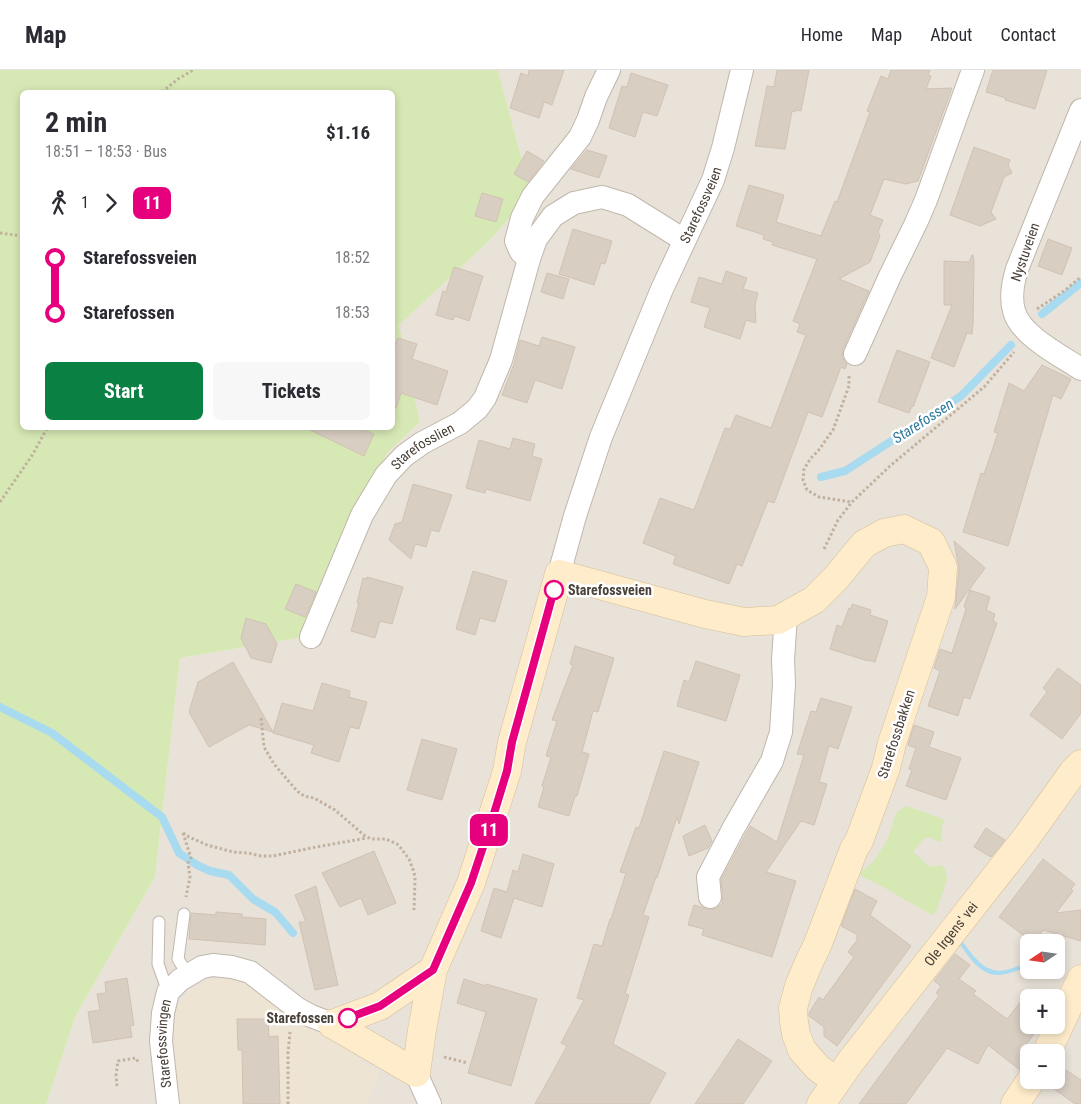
<!DOCTYPE html>
<meta charset="utf-8">
<style>
body{margin:0;font-family:"Roboto Condensed",sans-serif;background:#f7f7f7;color:#2b2b33;height:100vh;display:flex;flex-direction:column;font-size:19px;white-space:nowrap}
*{box-sizing:border-box;margin:0}
p{font-size:16px;color:#7c7c81}
.icon{flex:none;width:28px;height:28px;fill:none;stroke:currentColor;stroke-width:2;stroke-linecap:round;stroke-linejoin:round}
.map{position:relative;flex:1;overflow:hidden}
.sheet{position:absolute;left:20px;top:20px;width:375px;height:340px;display:flex;flex-direction:column;background:#fff;border-radius:8px;box-shadow:0 2px 8px #0003}
.sheet>*{flex:none}
.badge{padding:0 10px;border-radius:8px;font-size:18px;line-height:32px}
.needle{width:32px;rotate:257deg}
.tools{position:absolute;left:1020px;top:864px;display:grid;gap:10px}
.tools a{display:grid;place-items:center;width:45px;height:45px;border-radius:8px;background:#fff;box-shadow:0 2px 8px #0003;font-size:25px}
.map>.badge{position:absolute;translate:-50% -50%;box-shadow:0 0 0 2px #fff}
.legs{display:flex;align-items:center;gap:8px;height:55px;padding:0 25px;font-size:16px}
.legs p{margin-inline-start:auto}
.head{display:flex;align-items:center;justify-content:space-between;height:85px;padding:0 25px}
h1{font-size:28px;font-weight:700;line-height:38px}
.button{display:flex;gap:10px;margin-top:auto;padding:10px 25px}
.button a{flex:1;height:58px;border-radius:8px;background:#0b8043;color:#fff;font-size:20px;font-weight:700;line-height:58px;text-align:center}
.button a+a{background:#f7f7f7;color:#2b2b33}
ul{padding:0 25px;list-style:none}
li{display:flex;align-items:center;gap:18px;height:55px;font-size:19px}
li i{display:grid;place-items:center;width:8px;height:100%;margin:0 6px;background:currentColor}
li i::after{content:'';width:12px;height:12px;margin:-6px;border:4px solid;border-radius:50%;background:#fff}
li p{margin-inline-start:auto}
li:first-child i{background:linear-gradient(#0000 50%,currentColor 0)}
li:last-child i{background:linear-gradient(currentColor 50%,#0000 0)}
header{display:flex;align-items:center;gap:30px;box-sizing:border-box;height:70px;padding:0 25px;background:#fff;border-bottom:1px solid #e1e1e2}
header strong{font-size:24px}
nav{display:flex;gap:28px;margin-inline-start:auto;font-size:18px}
.map>svg:first-child{display:block}
</style>
<header>
<strong>Map</strong>
<nav><a>Home</a><a>Map</a><a>About</a><a>Contact</a></nav>
</header>
<div class="map">
<svg width="1081" height="1034" viewBox="0 0 1081 1034">
<rect width="100%" height="100%" fill="#f5f0ea"/>
<path fill="#e9e2d8" fill-rule="evenodd" d="M 498,0 L 1081,0 L 1081,1034 L 46,1034 L 76,945 L 155,807 L 180,588 L 305,567 L 329,500 L 388,382 L 420,352 L 399,255 L 490,170 L 531,124 ZM 1029,872 L 1056,872 L 1056,900 L 1029,900 ZM 1029,928 L 1056,928 L 1056,955 L 1029,955 ZM 1029,982 L 1056,982 L 1056,1010 L 1029,1010 Z"/>
<polygon fill="#ede4d4" points="220,908 242,912 259,923 292,948 339,974 351,980 357,987 367,995 380,1002 367,1034 180,1034 173,983 171,958 172,945 178,935 191,919 207,911"/>
<g fill="#d6e8b4" fill-rule="evenodd">
<path d="M 0,0 L 498,0 L 531,124 L 490,170 L 399,255 L 420,352 L 388,382 L 329,500 L 305,567 L 180,588 L 155,807 L 76,945 L 46,1034 L 0,1034 ZM 22,22 L 392,22 L 392,358 L 22,358 Z"/>
<polygon points="906,736 924,742 945,750 942,756 941,772 937,771 928,767 924,769 914,780 914,783 929,796 933,797 942,795 945,799 947,810 936,842 932,845 876,813 862,807 860,804 861,802 873,792 888,769 896,743"/>
</g>
<path fill="#a8daf0" d="M 962,871 C 973,885 985,905 1006,900 C 1014,898 1021,894 1029,895 L 1029,897 C 1019,899 1008,905 998,905 C 980,905 968,886 959,873 Z"/>
<g fill="none" stroke-linecap="round" stroke-linejoin="round">
<g stroke="#a8daf0" stroke-width="8">
<polyline points="1042,244 1081,213"/>
<polyline points="821,407 845,401 961,326 1011,275"/>
<polyline points="0,637 52,663 162,747 179,783 197,795 210,801 229,805 253,829 275,842 293,863"/>
</g>
</g>
<g fill="#d9cec2" stroke="#d1c2b3">
<polygon points="529,0 564,0 552,35 544,32 539,48 510,38 521,3 528,6"/>
<polygon points="777,0 809,0 801,41 795,40 795,42 792,41 785,79 755,76 767,16 774,17"/>
<polygon points="891,0 930,0 928,5 931,6 926,19 952,18 918,111 906,114 884,109 870,145 883,150 878,162 880,166 870,192 839,209 869,221 843,279 842,286 844,291 847,294 845,299 841,297 822,347 808,342 774,433 768,431 742,496 737,494 729,514 673,494 676,486 643,473 660,428 694,440 725,358 730,359 736,345 771,358 806,265 797,262 800,254 793,251 817,189 772,175 773,172 763,169 764,165 736,156 749,115 784,125 776,152 821,166 835,131 837,132 870,42 867,41 881,6 888,9"/>
<polygon points="993,0 1047,0 1035,39 1005,30 1006,28 986,22"/>
<polygon points="631,3 668,15 657,46 643,42 635,67 609,58 622,16 627,17"/>
<polygon points="974,77 1010,90 1008,95 1012,103 1004,107 991,142 996,149 980,156 950,145"/>
<polygon points="587,80 607,86 599,108 571,99"/>
<polygon points="527,81 544,91 528,112 514,104"/>
<polygon points="482,123 503,129 496,152 475,146"/>
<polygon points="573,159 612,171 605,194 601,193 594,215 559,204"/>
<polygon points="1048,169 1072,178 1062,205 1038,196"/>
<polygon points="972,185 973,185 974,192 973,254 972,264 967,263 954,297 931,288 952,235 944,235 944,191 969,192"/>
<polygon points="454,197 483,206 469,251 455,246 453,250 436,245 443,221 446,222"/>
<polygon points="726,201 747,208 743,219 758,223 755,235 756,253 746,250 740,269 704,257 710,238 691,232 699,207 722,214"/>
<polygon points="547,203 569,209 563,229 541,222"/>
<polygon points="542,267 575,277 562,319 535,310 527,333 502,325 514,294 520,270 539,276"/>
<polygon points="398,268 417,274 412,289 448,301 437,335 401,323 396,338 392,337 392,283"/>
<polygon points="897,280 930,292 913,337 912,336 909,343 878,332"/>
<polygon points="1042,295 1071,309 1061,329 1053,325 1008,476 963,462 981,403 984,404 998,363 994,362 1009,313 1024,321"/>
<polygon points="306,358 359,358 374,364 364,386"/>
<polygon points="513,368 535,374 532,386 542,389 530,431 486,419 485,423 466,418 479,370 510,379"/>
<polygon points="413,414 452,425 439,462 431,460 426,477 415,474 411,489 389,470 395,454 402,452"/>
<polygon points="954,471 985,498 955,539 959,498"/>
<polygon points="473,501 507,511 495,552 480,548 475,565 456,559"/>
<polygon points="367,507 403,517 392,554 380,551 375,568 351,561 359,533 357,533 363,508 367,509"/>
<polygon points="296,514 316,522 305,547 285,539"/>
<polygon points="970,520 990,527 986,540 995,544 993,551 997,553 970,629 964,627 958,646 928,636 940,601 934,598 940,579 952,583 966,539 964,536"/>
<polygon points="852,534 871,540 870,545 888,551 875,592 868,590 868,591 830,579 837,555 842,557 849,538 851,539"/>
<polygon points="246,548 266,554 277,574 271,593 251,588 241,568"/>
<polygon points="575,576 614,588 598,642 593,641 582,682 589,684 577,726 575,726 569,746 538,737 544,717 542,716 551,687 546,686 557,651 552,650 573,595 570,594"/>
<polygon points="696,591 740,605 726,651 677,636 684,610 689,612"/>
<polygon points="233,592 273,662 249,655 209,677 189,642 198,612"/>
<polygon points="1058,598 1081,615 1081,643 1062,669 1030,645 1047,622 1043,618"/>
<polygon points="322,613 350,621 349,627 367,632 359,659 350,657 339,692 311,683 314,675 273,663 282,633 313,641"/>
<polygon points="821,628 852,637 838,679 829,676 819,712 827,714 814,755 801,751 766,802 796,811 772,887 702,865 704,859 688,855 694,835 711,840 717,838 722,833 723,826 721,810 750,756 777,772 804,685 797,684 811,641 816,642"/>
<polygon points="914,655 934,662 929,677 961,688 946,730 906,716 912,700 909,699 916,678 908,675"/>
<polygon points="422,669 457,679 442,730 407,720"/>
<polygon points="664,681 699,692 679,754 677,747 657,808 656,807 643,845 649,847 625,924 629,925 613,974 666,1003 649,1034 535,1034 567,976 561,973 584,930 577,928 594,874 602,876 610,849 611,849 626,803 620,802 636,757 639,758"/>
<polygon points="705,755 712,771 708,778 689,786 683,766"/>
<polygon points="986,758 1005,770 991,787 974,777"/>
<polygon points="374,781 396,833 368,845 361,828 340,837 322,803"/>
<polygon points="523,784 554,794 542,837 514,828 501,868 481,861 494,818 507,822 513,800 518,802"/>
<polygon points="1043,789 1075,814 1071,819 1073,821 1056,843 1081,840 1081,871 1043,860 1038,867 1035,865 1031,871 999,847"/>
<polygon points="316,816 338,915 315,920 299,852 306,852 295,825"/>
<polygon points="855,819 877,831 870,845 911,876 837,976 824,966 824,957 809,946 809,943 819,927 823,930 854,887 848,882 858,869 856,868 858,865 841,856"/>
<polygon points="216,842 242,844 242,847 266,849 265,875 189,869 191,843 216,845"/>
<polygon points="955,884 970,895 959,909 976,921 973,924 1007,949 1025,926 1027,927 1029,925 1031,928 1029,928 1029,955 1033,955 1032,957 1036,961 1026,975 1032,979 1032,982 1029,982 1029,993 1028,995 1024,996 1020,1000 988,975 978,994 947,978 906,1034 859,1034 939,926 936,923 941,916 934,911"/>
<polygon points="127,908 134,955 130,956 132,967 93,973 88,942 100,940 97,924 106,923 105,912"/>
<polygon points="464,909 486,916 486,914 537,929 511,1016 468,1003 486,942 457,933"/>
<polygon points="237,949 268,949 269,967 278,966 280,1034 243,1034 242,980 238,980"/>
<polygon points="738,969 772,991 750,1024 743,1034 695,1034"/>
<polygon points="1066,1000 1081,1010 1081,1034 1075,1034 1053,1018"/>
</g>
<g fill="none" stroke-linecap="round" stroke-linejoin="round">
<g stroke="#c0b7ac" stroke-width="13">
<g id="lane">
<polyline points="184,844 178,889 188,905"/>
<polyline points="159,852 158,894 168,922"/>
</g>
</g>
<g stroke="#c0b7ac" stroke-width="24">
<g id="street">
<path d="M 1081,40 L 1017,199 C 1013,212 1010,227 1014,241 C 1020,265 1061,286 1081,299"/>
<polyline points="529,189 521,182 516,171 522,148 533,126 580,67 588,50 596,27 609,0"/>
<polyline points="855,284 890,206 916,153 926,130 973,0"/>
<path id="s1" d="M 559,504 L 575,446 L 601,367 L 662,219 L 713,110 L 723,78 L 742,0"/>
<path id="s2" d="M 311,567 L 362,445 L 386,405 L 404,386 L 422,373 L 460,353 L 477,339 L 485,328 L 501,290 L 529,189 L 536,169 L 553,146 L 574,133 L 602,127 L 628,135 L 684,170"/>
<polyline points="710,827 708,807 733,759 772,691 781,662 784,614 783,590 786,545"/>
<polyline points="416,1003 430,1034"/>
<path id="s3" d="M 168,1034 L 161,971 L 163,943 L 168,922 L 180,910 L 202,897 L 213,895 L 232,897 L 250,902 L 298,939 L 311,946 L 332,954"/>
</g>
</g>
<g stroke="#d4be9a" stroke-width="29">
<g id="secondary">
<polyline points="332,954 416,1003 422,960 433,900 471,813 507,701 512,672 559,504 705,544 744,552 778,550 814,530 836,508 864,474 884,463 904,459 931,472 943,497 941,527 892,673 886,698 859,771 854,779 817,876 810,890 799,916 793,938 794,952 796,964 802,980 818,998 836,1011"/>
<polyline points="332,954 380,936 433,900"/>
<polyline points="1047,982 1081,909"/>
<path id="s4" d="M 821,1034 L 851,991 L 1026,768 L 1073,702 L 1081,694"/>
<polyline points="1015,1034 1031,1010"/>
</g>
</g>
<g stroke="#c2b19e" stroke-width="3" stroke-dasharray="2.5 2.5" stroke-linecap="butt">
<polyline points="162,22 178,9 193,0"/>
<polyline points="0,163 22,166"/>
<polyline points="1037,239 1064,221 1081,207"/>
<polyline points="849,306 849,316 833,360 818,381 811,388 804,399 803,410 807,420 819,427 851,432"/>
<polyline points="0,432 33,384 47,358"/>
<polyline points="824,479 838,450 852,432 890,396 984,317 1014,282"/>
<polyline points="261,648 264,677 274,694 297,721 304,726 314,728 335,740 365,766 371,769 386,769 397,774 400,777 409,789 414,802 415,808 414,840"/>
<polyline points="183,763 189,767 207,775 233,782 248,783 261,786 273,786 316,777 367,768"/>
<polyline points="183,763 191,788 188,793 190,807 186,827"/>
<polyline points="444,987 468,993"/>
<polyline points="117,1016 116,1005 118,991 136,988 139,994"/>
<polyline points="288,1034 288,983 290,962"/>
</g>
<use href="#lane" stroke="#fff" stroke-width="11"/>
<use href="#street" stroke="#fff" stroke-width="22"/>
<use href="#secondary" stroke="#feeccb" stroke-width="28"/>
</g>
<g fill="none" stroke-linecap="round" stroke-linejoin="round">
<g stroke="#fff" stroke-width="11">
<polyline id="line-1" points="348,948 380,936 433,900 471,813 492,750 507,701 512,672 554,520"/>
</g>
<use href="#line-1" stroke="#e6007e" stroke-width="8"/>
</g>
<g fill="#fff" stroke="#e6007e" stroke-width="2.5">
<circle cx="554" cy="520" r="9"/>
<circle cx="348" cy="948" r="9"/>
</g>
<g text-anchor="middle" stroke-width="5" stroke-linejoin="round" paint-order="stroke">
<g font-size="14" fill="#494038" stroke="#fff">
<text dy="5" stroke="none"><textPath href="#s1" startOffset="396">Starefossveien</textPath></text>
<text transform="translate(1025 182) rotate(-71)" y="5">Nystuveien</text>
<text dy="5" stroke="none"><textPath href="#s2" startOffset="226">Starefosslien</textPath></text>
<text transform="translate(896 664) rotate(-72)" y="5">Starefossbakken</text>
<text dy="5" stroke="none"><textPath href="#s4" startOffset="214">Ole Irgens' vei</textPath></text>
<text dy="5" stroke="none"><textPath href="#s3" startOffset="61">Starefossvingen</textPath></text>
</g>
<g font-size="14" font-weight="bold" fill="#494038" stroke="#fff" text-anchor="start">
<text x="568" y="525">Starefossveien</text>
<text x="334" y="953" text-anchor="end">Starefossen</text>
</g>
<g font-size="15" font-style="italic" fill="#2d799c" stroke="#fff">
<text transform="translate(923 351) rotate(-33)" y="5">Starefossen</text>
</g>
</g>
</svg>
<div class="tools">
<a><svg class="needle" viewBox="-14 -14 28 28"><path d="M0-13l5 13h-10z" fill="#e53935"/><path d="M0 13l5-13h-10z" fill="#7c7c81"/></svg></a>
<a>+</a>
<a>−</a>
</div>
<b class="badge" style="left:489px;top:760px;background:#e6007e;color:#fff">11</b>
<section class="sheet">
<div class="head"><div><h1>2 min</h1><p>18:51 – 18:53 · Bus</p></div><b>$1.16</b></div>
<div class="legs"><svg class="icon" aria-label="walk" viewBox="0 0 24 24"><circle cx="13" cy="4" r="2"/><path d="M13 8l-2 6 4 7M11 14l-3 7M7 12l3-4h3l4 4"/></svg>1<svg class="icon" aria-label="forward" viewBox="0 0 24 24"><path d="M9 5l7 7-7 7"/></svg><b class="badge" style="background:#e6007e;color:#fff">11</b></div>
<ul>
<li><i style="color:#e6007e"></i><b>Starefossveien</b><p>18:52</p></li>
<li><i style="color:#e6007e"></i><b>Starefossen</b><p>18:53</p></li>
</ul>
<div class="button"><a>Start</a><a>Tickets</a></div>
</section>
</div>
